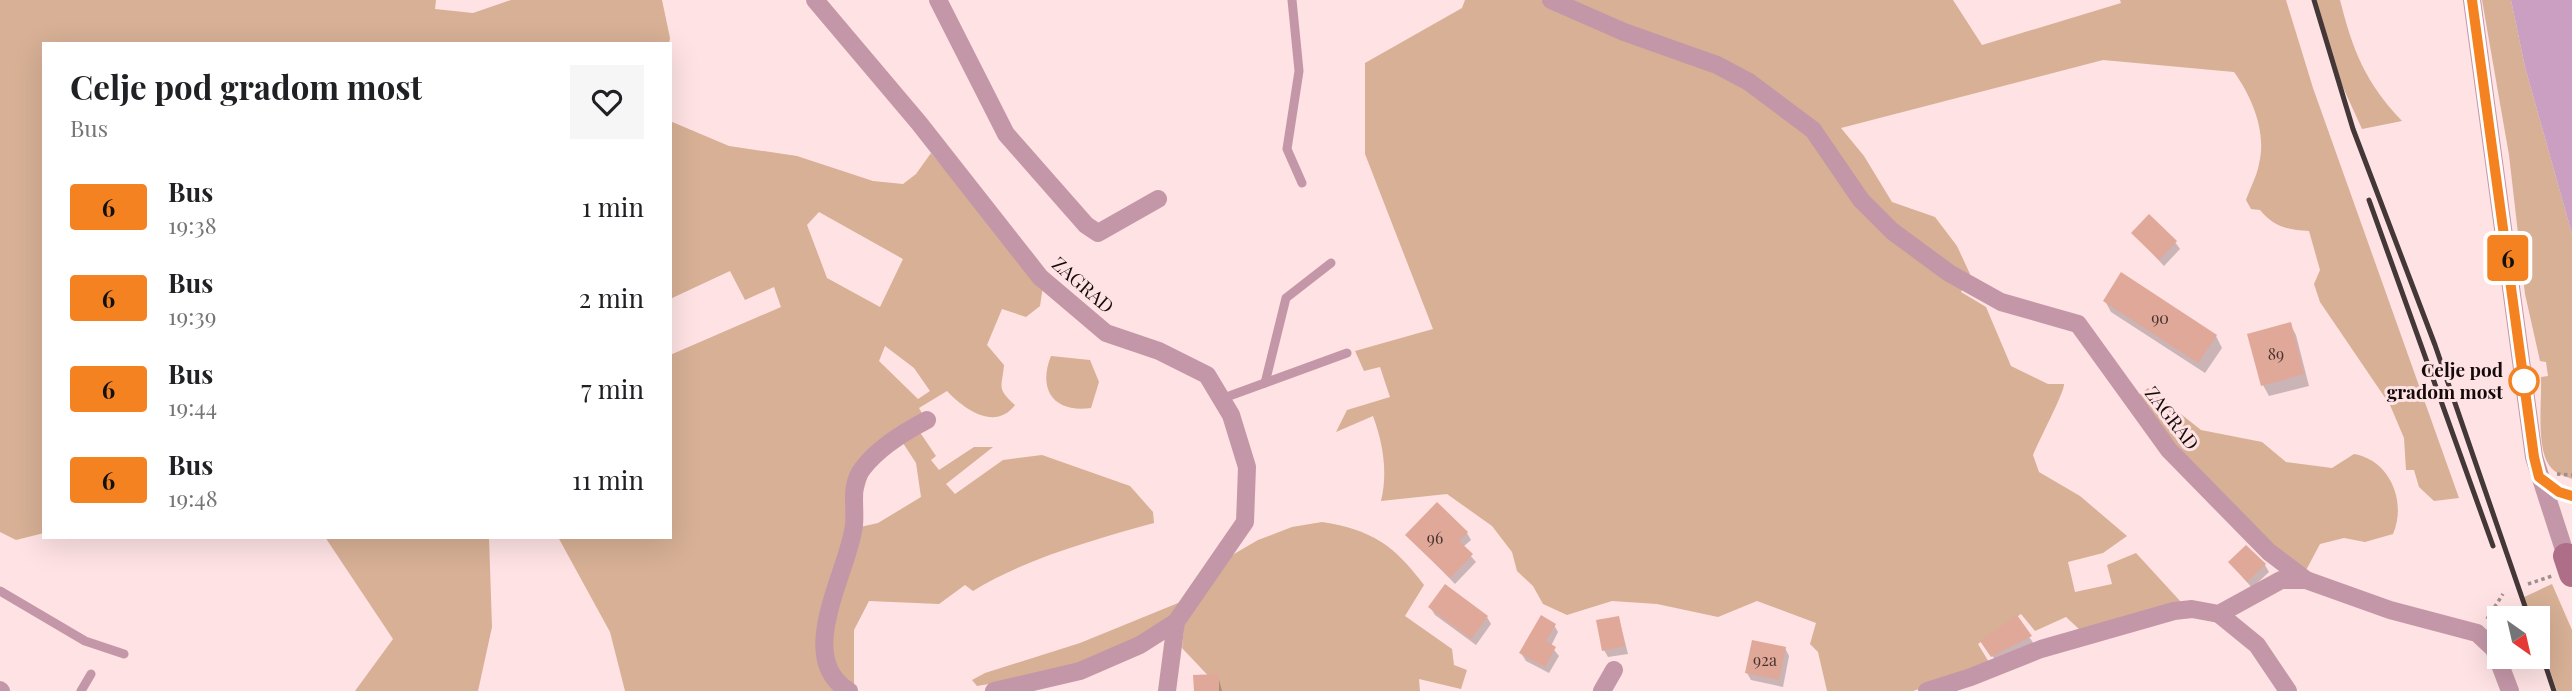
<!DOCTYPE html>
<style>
body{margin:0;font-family:"Playfair Display",serif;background:#f6f6f6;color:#202124;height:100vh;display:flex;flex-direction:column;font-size:26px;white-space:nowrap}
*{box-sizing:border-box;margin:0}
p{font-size:23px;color:#757577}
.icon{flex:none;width:38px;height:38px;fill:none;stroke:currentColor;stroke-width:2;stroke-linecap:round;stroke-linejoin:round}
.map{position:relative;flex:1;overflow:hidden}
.sheet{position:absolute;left:42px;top:42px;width:630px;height:497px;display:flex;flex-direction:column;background:#fff;border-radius:0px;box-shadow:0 7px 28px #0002}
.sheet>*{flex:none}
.badge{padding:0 14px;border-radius:5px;font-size:24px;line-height:46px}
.needle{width:46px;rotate:146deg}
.buttons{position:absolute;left:2487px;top:606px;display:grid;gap:14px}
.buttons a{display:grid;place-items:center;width:63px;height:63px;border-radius:0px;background:#fff;box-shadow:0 7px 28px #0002;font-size:35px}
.map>.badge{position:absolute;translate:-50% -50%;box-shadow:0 0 0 4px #fff}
.round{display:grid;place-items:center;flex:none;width:74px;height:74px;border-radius:0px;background:#f6f6f6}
.overview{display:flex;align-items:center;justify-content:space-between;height:119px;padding:0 28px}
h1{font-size:33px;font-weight:700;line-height:52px}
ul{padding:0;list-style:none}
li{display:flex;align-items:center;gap:21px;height:91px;padding:0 28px}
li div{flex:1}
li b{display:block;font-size:26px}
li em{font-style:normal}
li .badge{min-width:77px;font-weight:700;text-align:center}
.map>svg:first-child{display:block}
</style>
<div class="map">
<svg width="2572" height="691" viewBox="0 0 2572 691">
<rect width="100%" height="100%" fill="#fee2e4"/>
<g fill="#d7b095" fill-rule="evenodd">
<polygon points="0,0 436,0 435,9 473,13 511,0 662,0 670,38 669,44 44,44 44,533 16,540 0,532"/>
<path d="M 1465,0 L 1953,0 L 1982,45 L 2121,3 L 2120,0 L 2286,0 L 2313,88 L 2459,498 L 2434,501 L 2419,487 L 2414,470 L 2406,470 L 2404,438 L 2390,405 L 2320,302 L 2314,284 L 2320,270 L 2309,231 C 2288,230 2274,227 2260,210 L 2251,209 L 2246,200 C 2250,188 2257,176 2259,164 C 2267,132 2252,97 2234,72 L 2103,60 L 1841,128 L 1864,156 L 1892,202 L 1935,217 L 1957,246 L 1970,274 L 1961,292 L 1986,307 L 2011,366 L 2048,384 L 2064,384 C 2065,391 2038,442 2033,455 L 2039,472 L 2080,496 L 2127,536 L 2103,553 L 2068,562 L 2075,592 L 2112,584 L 2107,565 L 2136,553 L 2181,602 L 2079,629 L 2066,617 L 2035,631 L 2021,614 L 1978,644 L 1990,664 L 1913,691 L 1827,691 L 1818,652 L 1810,644 L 1816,623 L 1757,601 L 1718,617 L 1657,604 L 1612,601 L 1567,615 L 1543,604 L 1533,586 L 1517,571 L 1512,552 L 1492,526 L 1447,494 L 1381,501 C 1388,473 1383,443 1373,416 L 1336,432 L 1347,410 L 1390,397 L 1380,367 L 1364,371 L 1355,351 L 1433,329 L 1365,154 L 1365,63 L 1462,8 Z"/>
<path d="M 2315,0 L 2340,0 C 2353,51 2365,82 2402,121 L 2362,129 L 2337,74 Z"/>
<path d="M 2482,0 L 2511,0 L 2525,67 L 2572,234 L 2572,479 C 2564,476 2554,473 2549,465 C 2536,446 2542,400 2541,377 L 2548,376 L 2546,362 L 2540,361 L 2525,294 L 2509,155 Z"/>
<path d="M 670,121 L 729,146 L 797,156 L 873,181 L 903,184 L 916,174 L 931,153 L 1043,286 L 1040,306 L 1026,317 L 1002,309 L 987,345 L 1004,365 C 1002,388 996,388 1015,405 C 995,432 963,408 947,391 L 919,408 L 924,417 L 876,448 L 821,635 L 840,691 L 625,691 L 610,632 L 558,537 L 670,537 L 670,355 L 781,307 L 774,287 L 745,300 L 730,271 L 670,299 ZM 819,212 L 903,259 L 880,307 L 827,278 L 807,225 ZM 885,346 L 914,368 L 930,391 L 918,399 L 879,361 Z"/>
<path d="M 1051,356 L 1090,360 L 1099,382 L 1091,408 C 1055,413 1037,391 1051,356 Z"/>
<path d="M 2148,388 L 2201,430 L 2262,442 L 2286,462 L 2332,468 L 2354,454 C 2390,460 2407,502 2393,534 L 2365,542 L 2344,538 L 2320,544 L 2305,572 L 2233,514 L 2137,397 Z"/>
<path d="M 919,431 L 936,456 L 931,460 L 939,470 L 974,447 L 993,447 L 946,484 L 955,494 L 1003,460 L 1042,455 L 1130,486 L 1153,512 L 1154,523 C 1096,539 1024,559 973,591 L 965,585 L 939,604 L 869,601 L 854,630 L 854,691 L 831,663 L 828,646 L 860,527 L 878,523 L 921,497 L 916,463 L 903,443 Z"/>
<path d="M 1322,522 C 1372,530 1394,545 1424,585 L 1405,616 L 1452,649 L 1454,665 L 1467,670 L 1461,689 L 1419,679 L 1420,691 L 1217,691 L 1217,685 L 1182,648 L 1185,617 L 1222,561 L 1258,540 L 1292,527 Z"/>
<polygon points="325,537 489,537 492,627 478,691 355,691 393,639"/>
<polygon points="2552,584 2572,630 2572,691 2557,691 2538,636 2538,618 2531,618 2522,598"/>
<path d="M 1183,601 C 1177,608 1173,617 1167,623 C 1130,659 1027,678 977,686 L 972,680 L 985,673 L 1080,643 Z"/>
</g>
<polygon fill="#ca9fc2" points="2511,0 2572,0 2572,234 2525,67"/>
<g fill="#0003">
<polygon points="2133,233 2175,242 2180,249 2164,266"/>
<polygon points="2105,301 2216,336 2222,348 2205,373 2111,312"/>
<polygon points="2290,324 2296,335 2309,386 2269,396 2263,385"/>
<polygon points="1467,533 1471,540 1463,547 1476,562 1455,584 1407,535"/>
<polygon points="2230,562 2265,565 2269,572 2252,588"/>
<polygon points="1430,607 1487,617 1491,624 1476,645 1435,615"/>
<polygon points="1619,618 1628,654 1608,657 1604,650"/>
<polygon points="2016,618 2034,644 1997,663 1987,648"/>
<polygon points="1554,625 1558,632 1551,646 1559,656 1549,673 1526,661 1521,653"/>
<polygon points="1785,648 1789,656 1783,687 1751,680 1747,673"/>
<polygon points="1218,676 1222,691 1196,691"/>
</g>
<g fill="#e0a899">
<polygon points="2149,214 2177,241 2159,260 2131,233"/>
<polygon points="2121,272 2217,335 2198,363 2103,301"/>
<polygon points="2291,322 2304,374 2261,386 2247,334"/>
<polygon points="1437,502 1468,532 1459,541 1473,554 1450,578 1405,535"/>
<polygon points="2246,545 2266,564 2247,582 2228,562"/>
<polygon points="1445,584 1488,616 1471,639 1428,607"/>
<polygon points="1541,615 1556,624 1546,641 1556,647 1545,667 1519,653"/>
<polygon points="2017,615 2032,636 1991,657 1980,641"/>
<polygon points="1619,616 1625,646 1602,651 1596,620"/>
<polygon points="1752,640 1786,647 1779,680 1745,673"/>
<polygon points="1219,674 1219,691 1194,691 1193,675"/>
</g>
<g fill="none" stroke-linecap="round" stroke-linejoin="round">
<g stroke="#a28d8e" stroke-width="3.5" stroke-dasharray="3.5 3.5" stroke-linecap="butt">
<polyline points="2557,474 2572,475"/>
<polyline points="2528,584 2552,576"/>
<polyline points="2487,619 2503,594"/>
</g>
<g stroke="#c497a8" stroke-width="9">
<polyline points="1292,0 1299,71 1287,149 1302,183"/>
<polyline points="1265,383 1286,298 1331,263"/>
<polyline points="1221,399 1347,353"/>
<polyline points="0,591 85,641 124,654"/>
<polyline points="81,691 91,674"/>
</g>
<g stroke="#c497a8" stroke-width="18">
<polyline points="815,0 919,123 1040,277 1106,333 1159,351 1207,375 1231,415 1247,467 1245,522 1176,622 1167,691"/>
<polyline points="938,0 1006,134 1086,225 1098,233 1158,199"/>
<polyline points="1551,0 1624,32 1717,65 1749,82 1813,130 1861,200 1892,231 1949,273 2001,302 2078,324 2169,450 2269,552 2306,580"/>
<polyline points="2472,0 2534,457 2566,556"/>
<polyline points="2219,614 2257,645 2288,691"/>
<polyline points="0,690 1,691"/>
<path d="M 849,691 C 793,658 849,571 854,525 C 856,505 849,486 863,468 C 879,447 904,432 927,420"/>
<polyline points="994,691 1080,671 1140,645 1176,622"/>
<polyline points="1602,691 1614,670"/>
<polyline points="1927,691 1971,677 2041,649 2174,611 2192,609 2219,614 2281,580 2306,580 2390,610 2477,633 2494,649 2510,691"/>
</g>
<polyline stroke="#ae6e88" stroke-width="26" points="2566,556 2572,574"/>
<g stroke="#443737" stroke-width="5">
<polyline points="2314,0 2353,129 2435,345 2529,618"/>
<polyline points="2369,200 2493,546"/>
<polyline points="2538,643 2554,691"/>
</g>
</g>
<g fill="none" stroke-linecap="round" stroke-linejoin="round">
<g stroke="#fff" stroke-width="16">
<polyline id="line" points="2472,0 2534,457 2539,477 2559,492 2572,496"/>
</g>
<use href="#line" stroke="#f58220" stroke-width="10"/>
</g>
<circle fill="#fff" stroke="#f58220" stroke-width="3.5" cx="2524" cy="381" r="14"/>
<g text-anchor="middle" stroke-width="6" stroke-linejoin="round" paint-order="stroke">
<g font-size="16" fill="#47322e">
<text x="2160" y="324">90</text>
<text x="2276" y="360">89</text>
<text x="1435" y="544">96</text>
<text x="1765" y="666">92a</text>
</g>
<g font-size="19" fill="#140a0a" stroke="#fee2e4">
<text transform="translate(1083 285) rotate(41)" y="7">ZAGRAD</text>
<text transform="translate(2172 418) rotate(52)" y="7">ZAGRAD</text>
</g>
<g font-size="19" font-weight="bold" fill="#140a0a" stroke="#fee2e4" text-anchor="end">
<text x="2503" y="377">Celje pod<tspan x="2503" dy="22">gradom most</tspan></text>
</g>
</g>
</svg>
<div class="buttons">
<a><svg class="needle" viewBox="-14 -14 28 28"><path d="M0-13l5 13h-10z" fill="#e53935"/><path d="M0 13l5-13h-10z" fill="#757577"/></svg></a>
</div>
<b class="badge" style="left:2508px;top:258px;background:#f58220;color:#111">6</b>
<section class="sheet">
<div class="overview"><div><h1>Celje pod gradom most</h1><p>Bus</p></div><a class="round"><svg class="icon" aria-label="heart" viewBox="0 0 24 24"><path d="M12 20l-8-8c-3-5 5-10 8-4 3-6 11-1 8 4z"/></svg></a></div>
<ul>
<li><span class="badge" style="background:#f58220;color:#111">6</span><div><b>Bus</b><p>19:38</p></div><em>1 min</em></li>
<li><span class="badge" style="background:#f58220;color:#111">6</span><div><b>Bus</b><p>19:39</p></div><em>2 min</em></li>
<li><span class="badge" style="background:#f58220;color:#111">6</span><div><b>Bus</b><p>19:44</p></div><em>7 min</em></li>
<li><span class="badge" style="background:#f58220;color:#111">6</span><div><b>Bus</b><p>19:48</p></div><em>11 min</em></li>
</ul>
</section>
</div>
